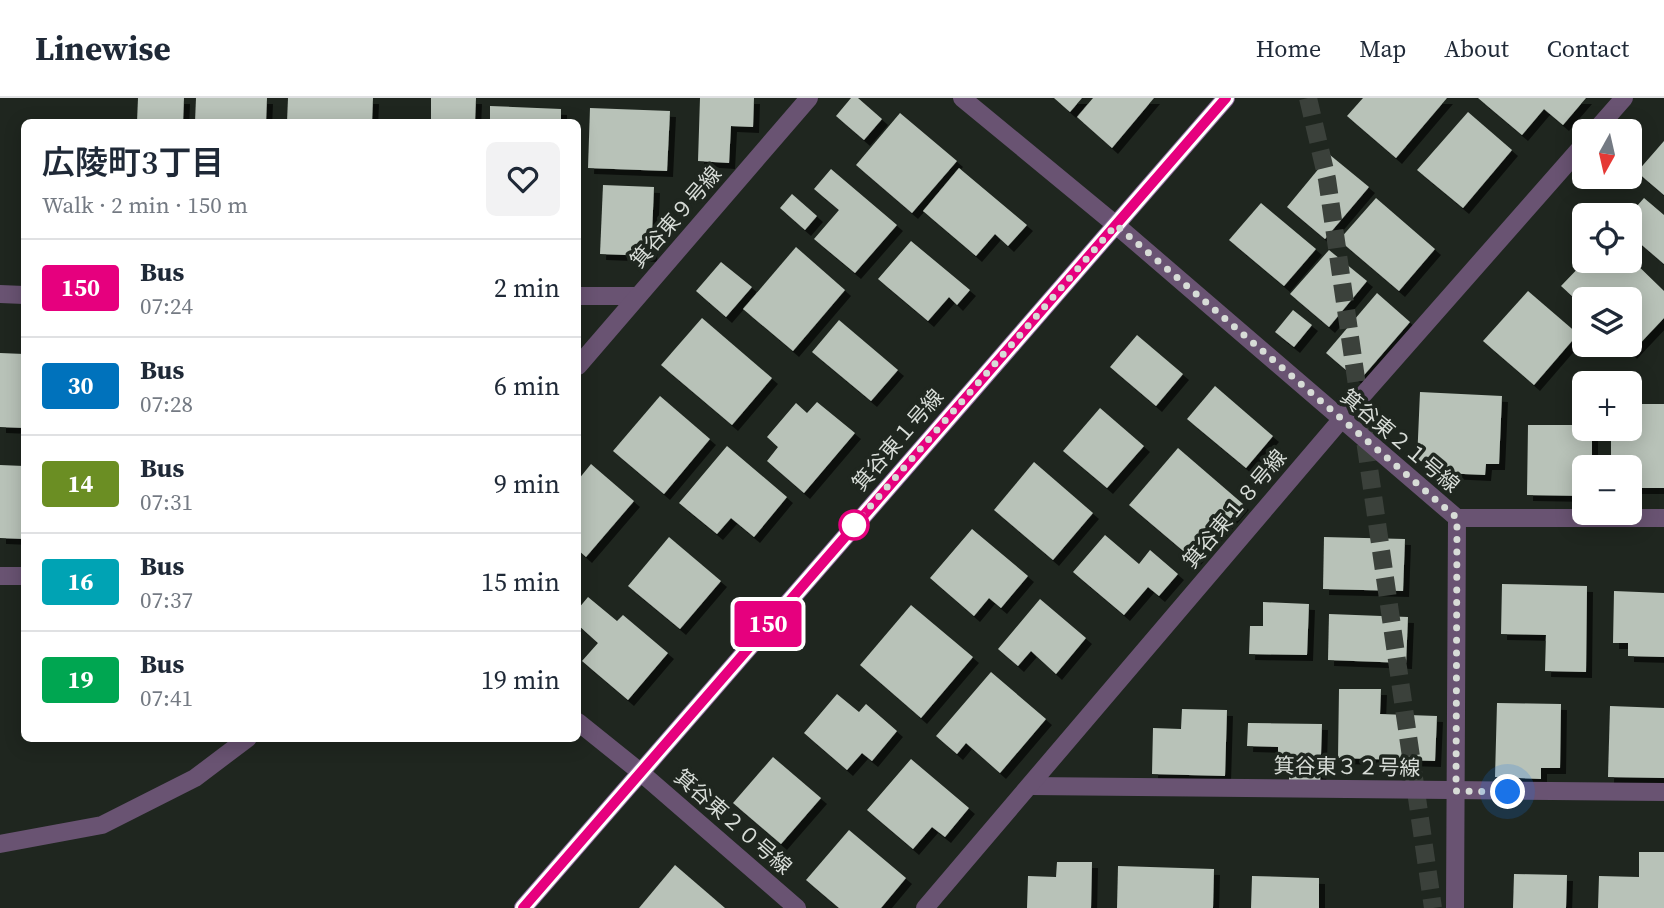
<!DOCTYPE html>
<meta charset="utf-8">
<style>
body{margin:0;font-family:"Source Serif 4","Noto Sans JP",serif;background:#f2f2f3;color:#1f2937;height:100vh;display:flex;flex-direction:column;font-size:26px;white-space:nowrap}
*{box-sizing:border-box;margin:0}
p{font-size:23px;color:#747a83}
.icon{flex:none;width:38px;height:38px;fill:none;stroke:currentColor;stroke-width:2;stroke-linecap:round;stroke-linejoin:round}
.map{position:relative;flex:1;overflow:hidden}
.panel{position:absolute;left:21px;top:21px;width:560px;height:623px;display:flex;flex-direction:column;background:#fff;border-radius:10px;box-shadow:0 4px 18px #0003}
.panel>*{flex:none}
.badge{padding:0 14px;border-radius:5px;font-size:24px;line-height:46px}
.needle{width:46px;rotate:188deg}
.buttons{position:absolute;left:1572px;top:21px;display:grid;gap:14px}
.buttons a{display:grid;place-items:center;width:70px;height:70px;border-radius:10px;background:#fff;box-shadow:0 4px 18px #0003;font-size:35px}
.you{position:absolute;width:35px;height:35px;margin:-18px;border:5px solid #fff;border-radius:50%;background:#1a73e8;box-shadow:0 0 0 10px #1a73e833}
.map>.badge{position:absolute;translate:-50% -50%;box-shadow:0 0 0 4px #fff}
.round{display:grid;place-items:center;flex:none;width:74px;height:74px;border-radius:10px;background:#f2f2f3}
.summary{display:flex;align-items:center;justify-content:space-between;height:119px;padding:0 21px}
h1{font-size:33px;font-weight:600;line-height:52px}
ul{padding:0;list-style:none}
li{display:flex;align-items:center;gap:21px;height:98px;padding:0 21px;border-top:2px solid #e0e1e3}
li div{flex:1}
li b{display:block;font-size:26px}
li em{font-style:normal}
li .badge{min-width:77px;font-weight:700;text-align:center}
header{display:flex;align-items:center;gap:42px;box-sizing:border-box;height:98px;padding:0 35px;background:#fff;border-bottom:2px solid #e0e1e3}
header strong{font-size:33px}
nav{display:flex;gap:38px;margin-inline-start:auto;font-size:24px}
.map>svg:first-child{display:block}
</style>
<header>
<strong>Linewise</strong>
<nav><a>Home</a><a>Map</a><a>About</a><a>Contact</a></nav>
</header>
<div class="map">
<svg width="1664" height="810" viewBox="0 0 1664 810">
<defs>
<filter id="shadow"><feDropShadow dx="6" dy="6" stdDeviation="0" flood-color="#0009"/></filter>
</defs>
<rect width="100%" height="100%" fill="#1f261f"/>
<g fill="#b8c2b8" filter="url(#shadow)">
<polygon points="138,0 184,0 183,24 137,24"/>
<polygon points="196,0 267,0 266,24 195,24"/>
<polygon points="288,0 373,0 372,24 287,24"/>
<polygon points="431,0 476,0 475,24 431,24"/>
<polygon points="700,0 754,0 753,29 731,28 729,65 698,63"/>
<polygon points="851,0 858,0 882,21 864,42 836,18"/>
<polygon points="1054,0 1082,0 1070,14"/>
<polygon points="1093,0 1154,0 1112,50 1077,19"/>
<polygon points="1363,0 1447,0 1396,60 1347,18"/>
<polygon points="1478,0 1586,0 1563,27 1544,11 1522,37"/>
<polygon points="490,8 561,11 561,24 490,24"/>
<polygon points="590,10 670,13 667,73 588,70"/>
<polygon points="1468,14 1512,52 1463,110 1417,72"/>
<polygon points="900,15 957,63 912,115 856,67"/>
<polygon points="1664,43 1664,97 1637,74"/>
<polygon points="1330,57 1369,89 1325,141 1287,109"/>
<polygon points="959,70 1027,127 1008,148 995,136 976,158 923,113"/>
<polygon points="831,71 897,127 855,175 814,141 839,112 814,91"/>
<polygon points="603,87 654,89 651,158 600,156"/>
<polygon points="792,96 817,118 805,132 780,110"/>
<polygon points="1376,100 1435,151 1399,193 1339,142"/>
<polygon points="1644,100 1664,117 1664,166 1629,136 1629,117"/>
<polygon points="1261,105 1316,151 1284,188 1229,142"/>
<polygon points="911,143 970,192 957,207 949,199 928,223 878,181"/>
<polygon points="796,149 845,192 793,253 743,211"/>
<polygon points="1329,152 1367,183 1329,229 1290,196"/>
<polygon points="1629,159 1664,193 1664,220 1631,255 1623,247 1629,247 1629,201 1584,201 1584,209 1561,188 1585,163 1629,163"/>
<polygon points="721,164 752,189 726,219 696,193"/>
<polygon points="1528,193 1578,236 1534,287 1483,243"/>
<polygon points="1377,195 1410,224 1359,283 1326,255"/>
<polygon points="1293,212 1312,227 1294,249 1275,234"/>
<polygon points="702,220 772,280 732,327 661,267"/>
<polygon points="839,222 898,272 871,303 812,254"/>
<polygon points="1137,237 1183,276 1156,308 1110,269"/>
<polygon points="0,255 24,256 24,330 0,329"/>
<polygon points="1215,288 1273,338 1246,370 1187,321"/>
<polygon points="1420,294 1502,298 1499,366 1486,366 1485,377 1443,375 1443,364 1417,363"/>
<polygon points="660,298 710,341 664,396 613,353"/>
<polygon points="817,304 855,335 804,395 767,363 778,349 767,339 796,305 807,315"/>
<polygon points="1629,306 1664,306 1664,390 1629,390 1629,369 1611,369 1611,331 1629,331"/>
<polygon points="1100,310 1144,348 1107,390 1063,353"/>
<polygon points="1528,327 1584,327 1584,331 1592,331 1592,369 1584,369 1584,398 1527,397"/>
<polygon points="727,348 787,399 754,439 731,420 717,436 679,405"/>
<polygon points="1178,350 1243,406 1194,462 1129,407"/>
<polygon points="1034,364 1093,415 1053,462 994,412"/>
<polygon points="591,366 634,403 586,459 578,452 578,382"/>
<polygon points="0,367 24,368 24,441 0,440"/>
<polygon points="972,431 1028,478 1001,510 989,500 974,518 930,480"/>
<polygon points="1105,437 1139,466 1150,452 1178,476 1159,498 1148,489 1124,517 1073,474"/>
<polygon points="669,439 721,483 680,531 628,488"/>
<polygon points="1324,439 1405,441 1403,493 1323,491"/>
<polygon points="1502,486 1587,488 1586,574 1545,573 1546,537 1501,536"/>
<polygon points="1614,493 1664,495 1664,559 1628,558 1628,545 1613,545"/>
<polygon points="588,499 617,523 623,517 668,555 628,602 582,563 598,545 578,527 578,511"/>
<polygon points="1040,501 1086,540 1056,576 1031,553 1018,568 998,551"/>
<polygon points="1263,504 1309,506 1307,557 1249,556 1250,528 1263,528"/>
<polygon points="911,507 973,559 921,620 860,567"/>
<polygon points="1329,516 1408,519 1406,565 1328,562"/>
<polygon points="991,574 1046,621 1000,675 966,645 957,656 936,638"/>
<polygon points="1339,591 1381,591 1380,616 1437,618 1435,663 1338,660"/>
<polygon points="837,596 859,614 866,606 897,633 872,663 862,655 847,672 804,635"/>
<polygon points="1497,605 1561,606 1560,670 1541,670 1541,681 1495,679"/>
<polygon points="1610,608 1664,610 1664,680 1608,679"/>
<polygon points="1182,611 1227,612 1225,678 1152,676 1153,630 1181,631"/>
<polygon points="1248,625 1322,626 1320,687 1289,686 1289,668 1278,668 1278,649 1247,648"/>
<polygon points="773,659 821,700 781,746 733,705"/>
<polygon points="911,661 969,710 945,739 932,729 913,751 867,712"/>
<polygon points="849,732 906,780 881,810 839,810 806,782"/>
<polygon points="1639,754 1664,754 1664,810 1598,810 1599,778 1639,779"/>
<polygon points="1057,764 1092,764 1091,810 1027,810 1028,778 1056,779"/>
<polygon points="675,767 725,810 639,810"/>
<polygon points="1118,768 1214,771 1213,810 1117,810"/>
<polygon points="1514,776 1567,777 1566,810 1513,810"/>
<polygon points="1252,778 1319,780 1319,810 1251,810"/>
</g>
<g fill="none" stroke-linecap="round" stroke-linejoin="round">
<polyline stroke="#3b413b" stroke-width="18" stroke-dasharray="18 9" stroke-linecap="butt" points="1308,0 1327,81 1433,810"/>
<g stroke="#695372" stroke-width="18">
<polyline points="962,0 1116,127 1457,420 1455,810"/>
<polyline points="1595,33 1624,0"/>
<polyline points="0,196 24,197"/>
<polyline points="578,198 636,198"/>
<polyline points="578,268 809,0"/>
<polyline points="1457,420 1664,420"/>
<polyline points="0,478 24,478"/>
<polyline points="578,624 639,673 797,810"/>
<polyline points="1030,688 1664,694"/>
<polyline points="0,746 102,727 195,680 248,640"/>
<polyline points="925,810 1340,323 1584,46"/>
</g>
<polyline stroke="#8f6d9f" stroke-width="18" points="523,810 1226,0"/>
</g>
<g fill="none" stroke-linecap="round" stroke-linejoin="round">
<g stroke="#fff" stroke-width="16">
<polyline id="line" points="523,810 1226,0"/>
</g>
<use href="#line" stroke="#e6007e" stroke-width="10"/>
<polyline stroke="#d7dcd7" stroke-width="7" stroke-dasharray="0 12.6" points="854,427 1116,127 1457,420 1456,693 1508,694"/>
</g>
<circle fill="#fff" stroke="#e6007e" stroke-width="3.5" cx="854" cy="427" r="14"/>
<g text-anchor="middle" stroke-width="7" stroke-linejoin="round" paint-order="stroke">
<g font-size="21" fill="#d7dcd7" stroke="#1f261f">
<text transform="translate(676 119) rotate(-49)" y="7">箕谷東９号線</text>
<text transform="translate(898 342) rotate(-49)" y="7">箕谷東１号線</text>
<text transform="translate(1400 343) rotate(40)" y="7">箕谷東２１号線</text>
<text transform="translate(1235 411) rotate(-50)" y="7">箕谷東１８号線</text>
<text transform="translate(1347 669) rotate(1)" y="7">箕谷東３２号線</text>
<text transform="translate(733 724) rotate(41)" y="7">箕谷東２０号線</text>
</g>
</g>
</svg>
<div class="buttons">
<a><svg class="needle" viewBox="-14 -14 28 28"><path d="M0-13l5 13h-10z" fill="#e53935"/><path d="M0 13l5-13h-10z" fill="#747a83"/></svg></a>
<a><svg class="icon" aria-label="locate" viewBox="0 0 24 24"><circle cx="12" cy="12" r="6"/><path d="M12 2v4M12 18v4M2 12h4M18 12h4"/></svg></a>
<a><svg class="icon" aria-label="layers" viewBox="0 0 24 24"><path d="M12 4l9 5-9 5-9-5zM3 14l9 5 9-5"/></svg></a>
<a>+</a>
<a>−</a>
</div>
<div class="you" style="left:1508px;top:694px"></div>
<b class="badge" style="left:768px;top:526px;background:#e6007e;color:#fff">150</b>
<section class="panel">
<div class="summary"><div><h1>広陵町3丁目</h1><p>Walk · 2 min · 150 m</p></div><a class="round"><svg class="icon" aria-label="heart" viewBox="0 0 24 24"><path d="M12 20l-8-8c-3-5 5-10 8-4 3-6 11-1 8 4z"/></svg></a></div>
<ul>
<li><span class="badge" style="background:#e6007e;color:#fff">150</span><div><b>Bus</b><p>07:24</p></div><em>2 min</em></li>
<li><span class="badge" style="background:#0072bc;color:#fff">30</span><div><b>Bus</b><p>07:28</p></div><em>6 min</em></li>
<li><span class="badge" style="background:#6b8e23;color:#fff">14</span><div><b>Bus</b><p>07:31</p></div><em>9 min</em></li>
<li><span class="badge" style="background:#00a3b4;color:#fff">16</span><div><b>Bus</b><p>07:37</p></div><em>15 min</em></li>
<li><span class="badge" style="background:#00a651;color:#fff">19</span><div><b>Bus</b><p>07:41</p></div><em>19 min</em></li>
</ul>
</section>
</div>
